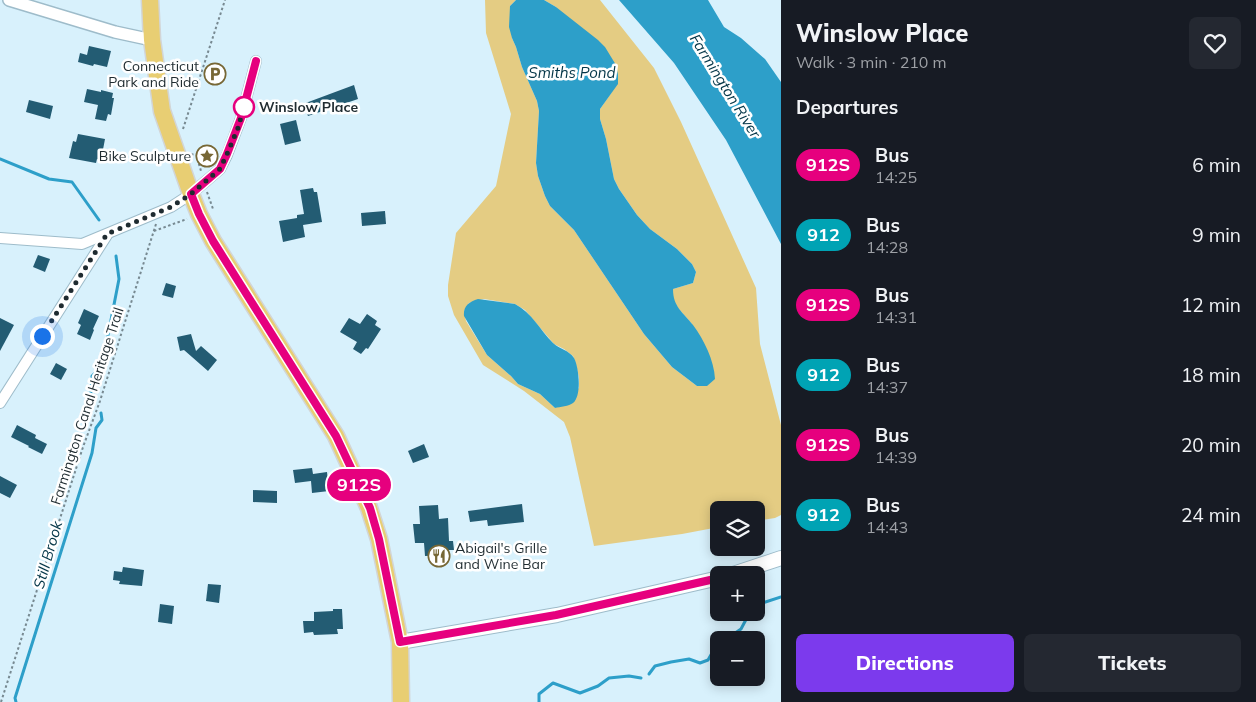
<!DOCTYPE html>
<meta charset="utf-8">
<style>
body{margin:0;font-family:Mulish,sans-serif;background:#242831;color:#f1f3f6;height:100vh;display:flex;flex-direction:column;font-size:19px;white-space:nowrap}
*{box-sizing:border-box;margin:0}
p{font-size:16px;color:#9ea1a6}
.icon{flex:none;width:28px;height:28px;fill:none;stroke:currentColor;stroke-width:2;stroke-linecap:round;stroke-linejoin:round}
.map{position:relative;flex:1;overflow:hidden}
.panel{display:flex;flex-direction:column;background:#171b24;width:475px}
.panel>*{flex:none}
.badge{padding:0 10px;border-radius:16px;font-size:18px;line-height:32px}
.fabs{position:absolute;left:710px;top:501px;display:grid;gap:10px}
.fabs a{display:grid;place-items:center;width:55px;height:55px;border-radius:8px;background:#171b24;box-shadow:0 2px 12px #0003;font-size:25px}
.you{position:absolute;width:25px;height:25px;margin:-12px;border:4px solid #fff;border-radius:50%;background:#1a73e8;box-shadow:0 0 0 8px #1a73e833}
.map>.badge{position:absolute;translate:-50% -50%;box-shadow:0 0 0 2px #fff}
h2{padding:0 15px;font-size:19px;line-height:45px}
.round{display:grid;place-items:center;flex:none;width:52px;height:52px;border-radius:8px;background:#242831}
.headline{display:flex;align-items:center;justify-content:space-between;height:85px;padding:0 15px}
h1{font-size:24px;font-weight:800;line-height:38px}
.button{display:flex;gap:10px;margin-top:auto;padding:10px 15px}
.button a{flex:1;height:58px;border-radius:8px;background:#7c3aed;color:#fff;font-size:20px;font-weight:800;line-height:58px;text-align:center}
.button a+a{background:#242831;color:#f1f3f6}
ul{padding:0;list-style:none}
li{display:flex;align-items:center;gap:15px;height:70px;padding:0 15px}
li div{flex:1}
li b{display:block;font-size:19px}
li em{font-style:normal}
li .badge{min-width:55px;font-weight:700;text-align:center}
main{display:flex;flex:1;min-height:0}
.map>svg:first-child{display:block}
</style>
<main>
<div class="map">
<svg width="781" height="702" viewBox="0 0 781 702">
<rect width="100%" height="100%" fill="#d8f1fc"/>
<path fill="#e4cc83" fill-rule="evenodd" d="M 485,0 L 516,0 L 510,6 L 512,38 L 516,47 L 522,67 L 537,101 L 539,111 L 536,163 L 538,176 L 545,196 L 550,206 L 574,230 L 644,334 L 672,367 L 697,386 L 692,324 L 678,308 L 673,299 L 673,289 L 693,283 L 696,272 L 692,264 L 677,249 L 650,229 L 637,215 L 619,189 L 614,179 L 606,139 L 600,119 L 600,109 L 612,92 L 556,7 L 544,0 L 600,0 L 654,68 L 681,122 L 756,288 L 760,344 L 781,425 L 781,515 L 775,518 L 756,521 L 756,510 L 719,510 L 719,527 L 682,534 L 594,546 L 570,437 L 564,422 L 524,391 L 483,365 L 454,315 L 448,296 L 448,285 L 456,233 L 496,186 L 511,114 L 486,33 ZM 484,299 L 515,304 L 525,310 L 554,344 L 564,349 L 573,356 L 575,361 L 579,377 L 579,388 L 555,408 L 540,394 L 518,384 L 511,376 L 487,355 L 466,321 L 464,311 L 469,303 Z"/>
<g fill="#2d9fc9">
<path d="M 516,0 L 544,0 L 556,7 L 598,40 L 605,47 L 616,65 L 618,75 L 618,84 L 600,109 L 600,119 L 606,139 L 614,179 L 619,189 L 637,215 L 650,229 L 677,249 L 692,264 L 696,272 L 693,283 L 673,289 C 673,307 683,312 693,325 C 704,340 714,360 715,379 L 707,386 L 697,386 L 672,367 L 644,334 L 574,230 L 550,206 L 545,196 L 538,176 L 536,163 L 539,111 L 537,101 L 522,67 L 516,47 L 512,38 L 509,27 L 510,6 Z"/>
<polygon points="619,0 708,0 724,27 741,38 765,59 781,82 781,244 726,140 674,63"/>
<path d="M 478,299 L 515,304 C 532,313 540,330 553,343 C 559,349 569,350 574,358 C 579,367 582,396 573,403 C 569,406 560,407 555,408 L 540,394 L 518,384 L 511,376 L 487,355 L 464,316 C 463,306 469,302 478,299 Z"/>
</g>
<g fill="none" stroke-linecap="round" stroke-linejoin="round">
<g stroke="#2d9fc9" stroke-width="3">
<polyline points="0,159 49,179 72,182 99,220"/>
<polyline points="90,406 92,376 102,366 119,279 116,256"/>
<polyline points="756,605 781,597"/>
<polyline points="725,640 741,629 750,612"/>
<polyline points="649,674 655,666 671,662 689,659 700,663 708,660 716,646 719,644"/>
<polyline points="16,702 15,698 92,453 96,428 102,420 101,413"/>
<polyline points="539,702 539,694 553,683 580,693 598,686 609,678 629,676 641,678"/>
</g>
</g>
<g fill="#235c73">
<polygon points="89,46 111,51 107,67 94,64 93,66 78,62 80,53 87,55"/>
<polygon points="354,85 358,99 308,116 303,104"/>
<polygon points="87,89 101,92 101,90 113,93 112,98 114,98 111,115 108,114 106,121 95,119 98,105 84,102"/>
<polygon points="29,100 53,106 50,119 26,112"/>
<polygon points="296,120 301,141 285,145 280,124"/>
<polygon points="78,134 105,139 101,160 97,159 96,163 69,158 73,141 76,142"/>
<polygon points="313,188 314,192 317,192 322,222 303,225 305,237 283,242 279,221 297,218 297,215 304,214 300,190"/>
<polygon points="385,211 386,224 362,226 361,213"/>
<polygon points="38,255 50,259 45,272 33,267"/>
<polygon points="166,283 176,286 173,298 162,295"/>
<polygon points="84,309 99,316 93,329 94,330 90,340 77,334 81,325 78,323"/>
<polygon points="367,314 377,321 375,325 381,329 368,349 366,348 361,354 353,349 357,342 340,332 349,318 360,324"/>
<polygon points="0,318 14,325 0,351"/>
<polygon points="191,334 196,351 201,346 217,360 208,371 184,350 180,351 177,337"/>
<polygon points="56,363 67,369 61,380 50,374"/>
<polygon points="17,425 36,435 35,438 47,444 42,454 28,447 29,446 11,437"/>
<polygon points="424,444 429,457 413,463 408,451"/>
<polygon points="312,468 313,474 327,472 329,491 312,493 311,481 295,483 293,470"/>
<polygon points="0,476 17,485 10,498 0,493"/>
<polygon points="253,490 277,491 277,503 253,502"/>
<polygon points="522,504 524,522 488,526 487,520 470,522 468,511"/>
<polygon points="438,505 439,519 448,518 449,541 453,541 454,550 449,550 449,555 425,556 424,543 415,543 413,524 420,524 419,506"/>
<polygon points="123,567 144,570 142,586 119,584 120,581 113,580 114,571 122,572"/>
<polygon points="208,584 221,585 219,603 206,601"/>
<polygon points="160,604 174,606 172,624 158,622"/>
<polygon points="333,609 342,609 343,629 337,629 338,634 314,635 313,632 304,633 303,621 314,621 314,612 333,611"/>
</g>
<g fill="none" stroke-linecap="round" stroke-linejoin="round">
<g stroke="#9ebcca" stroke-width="12">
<g id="minor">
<polyline points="0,238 82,244 171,207 191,194 220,169 227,155 241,118 256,61"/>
<polyline points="0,403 107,235"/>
</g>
</g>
<g stroke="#9ebcca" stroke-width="14">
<polyline id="tertiary" points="9,0 115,32 152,40"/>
</g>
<g stroke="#9ebcca" stroke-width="16">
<g id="secondary">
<polyline points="730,575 781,558"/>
<polyline points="400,642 557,615 719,578"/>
</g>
</g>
<g stroke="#d2d5d6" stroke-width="19">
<polyline id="trunk" points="150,0 152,40 162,111 191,194 199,214 213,241 336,436 369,508 379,539 400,642 401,702"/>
</g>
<g stroke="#778991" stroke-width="2" stroke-dasharray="2.5 2.5" stroke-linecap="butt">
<polyline points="183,129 225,0"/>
<polyline points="191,154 198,156 198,161 201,171"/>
<polyline points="207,192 213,209"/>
<polyline points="154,231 187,219"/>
<polyline points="1,702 83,447 100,401 156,224"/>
</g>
<use href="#minor" stroke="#fff" stroke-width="10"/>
<use href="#tertiary" stroke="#fff" stroke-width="11"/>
<use href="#secondary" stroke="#fff" stroke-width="14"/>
<use href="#trunk" stroke="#e8ce73" stroke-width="16"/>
</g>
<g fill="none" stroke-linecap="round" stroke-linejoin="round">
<g stroke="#fff" stroke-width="11">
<polyline id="line" points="256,61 241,118 227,154 220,169 191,194 199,214 213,241 336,436 370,508 379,539 400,642 556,615 719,578"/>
</g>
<use href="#line" stroke="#e6007e" stroke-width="8"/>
<polyline stroke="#1f2b30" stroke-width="5" stroke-dasharray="0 9" points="42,336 107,234 171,207 191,194 220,169 227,154 238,128 246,99 244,107"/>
</g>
<defs>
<g id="parking-ring" transform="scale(1.125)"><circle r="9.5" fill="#fff" stroke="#776735" stroke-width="1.5"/><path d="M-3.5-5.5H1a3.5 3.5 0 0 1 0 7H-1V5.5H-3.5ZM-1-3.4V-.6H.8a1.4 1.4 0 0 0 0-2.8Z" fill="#776735"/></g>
<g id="sight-ring" transform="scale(1.125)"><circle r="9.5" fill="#fff" stroke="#776735" stroke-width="1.5"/><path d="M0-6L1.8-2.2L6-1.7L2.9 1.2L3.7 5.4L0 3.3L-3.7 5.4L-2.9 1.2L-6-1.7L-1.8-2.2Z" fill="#776735"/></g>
<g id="restaurant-ring" transform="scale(1.125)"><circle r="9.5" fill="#fff" stroke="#776735" stroke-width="1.5"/><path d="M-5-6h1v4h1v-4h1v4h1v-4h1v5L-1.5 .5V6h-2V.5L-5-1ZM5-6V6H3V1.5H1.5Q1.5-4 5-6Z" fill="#776735"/></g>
</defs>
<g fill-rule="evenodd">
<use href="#parking-ring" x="215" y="74"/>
<use href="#sight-ring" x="207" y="156"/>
<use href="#restaurant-ring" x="439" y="556"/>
</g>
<circle fill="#fff" stroke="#e6007e" stroke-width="2.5" cx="244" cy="107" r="10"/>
<g text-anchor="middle" stroke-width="5" stroke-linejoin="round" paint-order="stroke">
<g font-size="14" fill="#1f2b30" stroke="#fff" text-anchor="end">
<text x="199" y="71">Connecticut<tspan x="199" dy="16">Park and Ride</tspan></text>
<text x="191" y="161">Bike Sculpture</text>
<text x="455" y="553" text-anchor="start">Abigail's Grille<tspan x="455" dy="16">and Wine Bar</tspan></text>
</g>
<g font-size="14" font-weight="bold" fill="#1f2b30" stroke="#fff" text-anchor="start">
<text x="259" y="112">Winslow Place</text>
</g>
<g font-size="14" fill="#1f2b30" stroke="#fff">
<text transform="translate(87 406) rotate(-72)" y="5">Farmington Canal Heritage Trail</text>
</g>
<g font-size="15" font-style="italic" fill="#043648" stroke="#fff">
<text x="572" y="78">Smiths Pond</text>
<text transform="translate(725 86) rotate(58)" y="5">Farmington River</text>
<text transform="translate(48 555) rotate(-74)" y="5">Still Brook</text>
</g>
</g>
</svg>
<div class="fabs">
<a><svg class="icon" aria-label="layers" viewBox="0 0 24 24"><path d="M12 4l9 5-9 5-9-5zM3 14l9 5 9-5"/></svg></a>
<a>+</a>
<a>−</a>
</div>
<div class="you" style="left:42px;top:336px"></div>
<b class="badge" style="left:359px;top:485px;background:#e6007e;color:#fff">912S</b>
</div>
<section class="panel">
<div class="headline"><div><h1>Winslow Place</h1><p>Walk · 3 min · 210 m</p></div><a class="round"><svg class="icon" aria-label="heart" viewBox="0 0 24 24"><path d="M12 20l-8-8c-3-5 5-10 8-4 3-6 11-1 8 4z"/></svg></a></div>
<h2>Departures</h2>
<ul>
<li><span class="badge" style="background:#e6007e;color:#fff">912S</span><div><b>Bus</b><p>14:25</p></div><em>6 min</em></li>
<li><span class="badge" style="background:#00a3b4;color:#fff">912</span><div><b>Bus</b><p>14:28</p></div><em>9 min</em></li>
<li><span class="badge" style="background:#e6007e;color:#fff">912S</span><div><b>Bus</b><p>14:31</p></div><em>12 min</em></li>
<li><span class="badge" style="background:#00a3b4;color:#fff">912</span><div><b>Bus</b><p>14:37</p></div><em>18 min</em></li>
<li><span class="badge" style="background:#e6007e;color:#fff">912S</span><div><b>Bus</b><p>14:39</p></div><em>20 min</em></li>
<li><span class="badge" style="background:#00a3b4;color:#fff">912</span><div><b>Bus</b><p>14:43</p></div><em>24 min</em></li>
</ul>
<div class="button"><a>Directions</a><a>Tickets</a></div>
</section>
</main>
